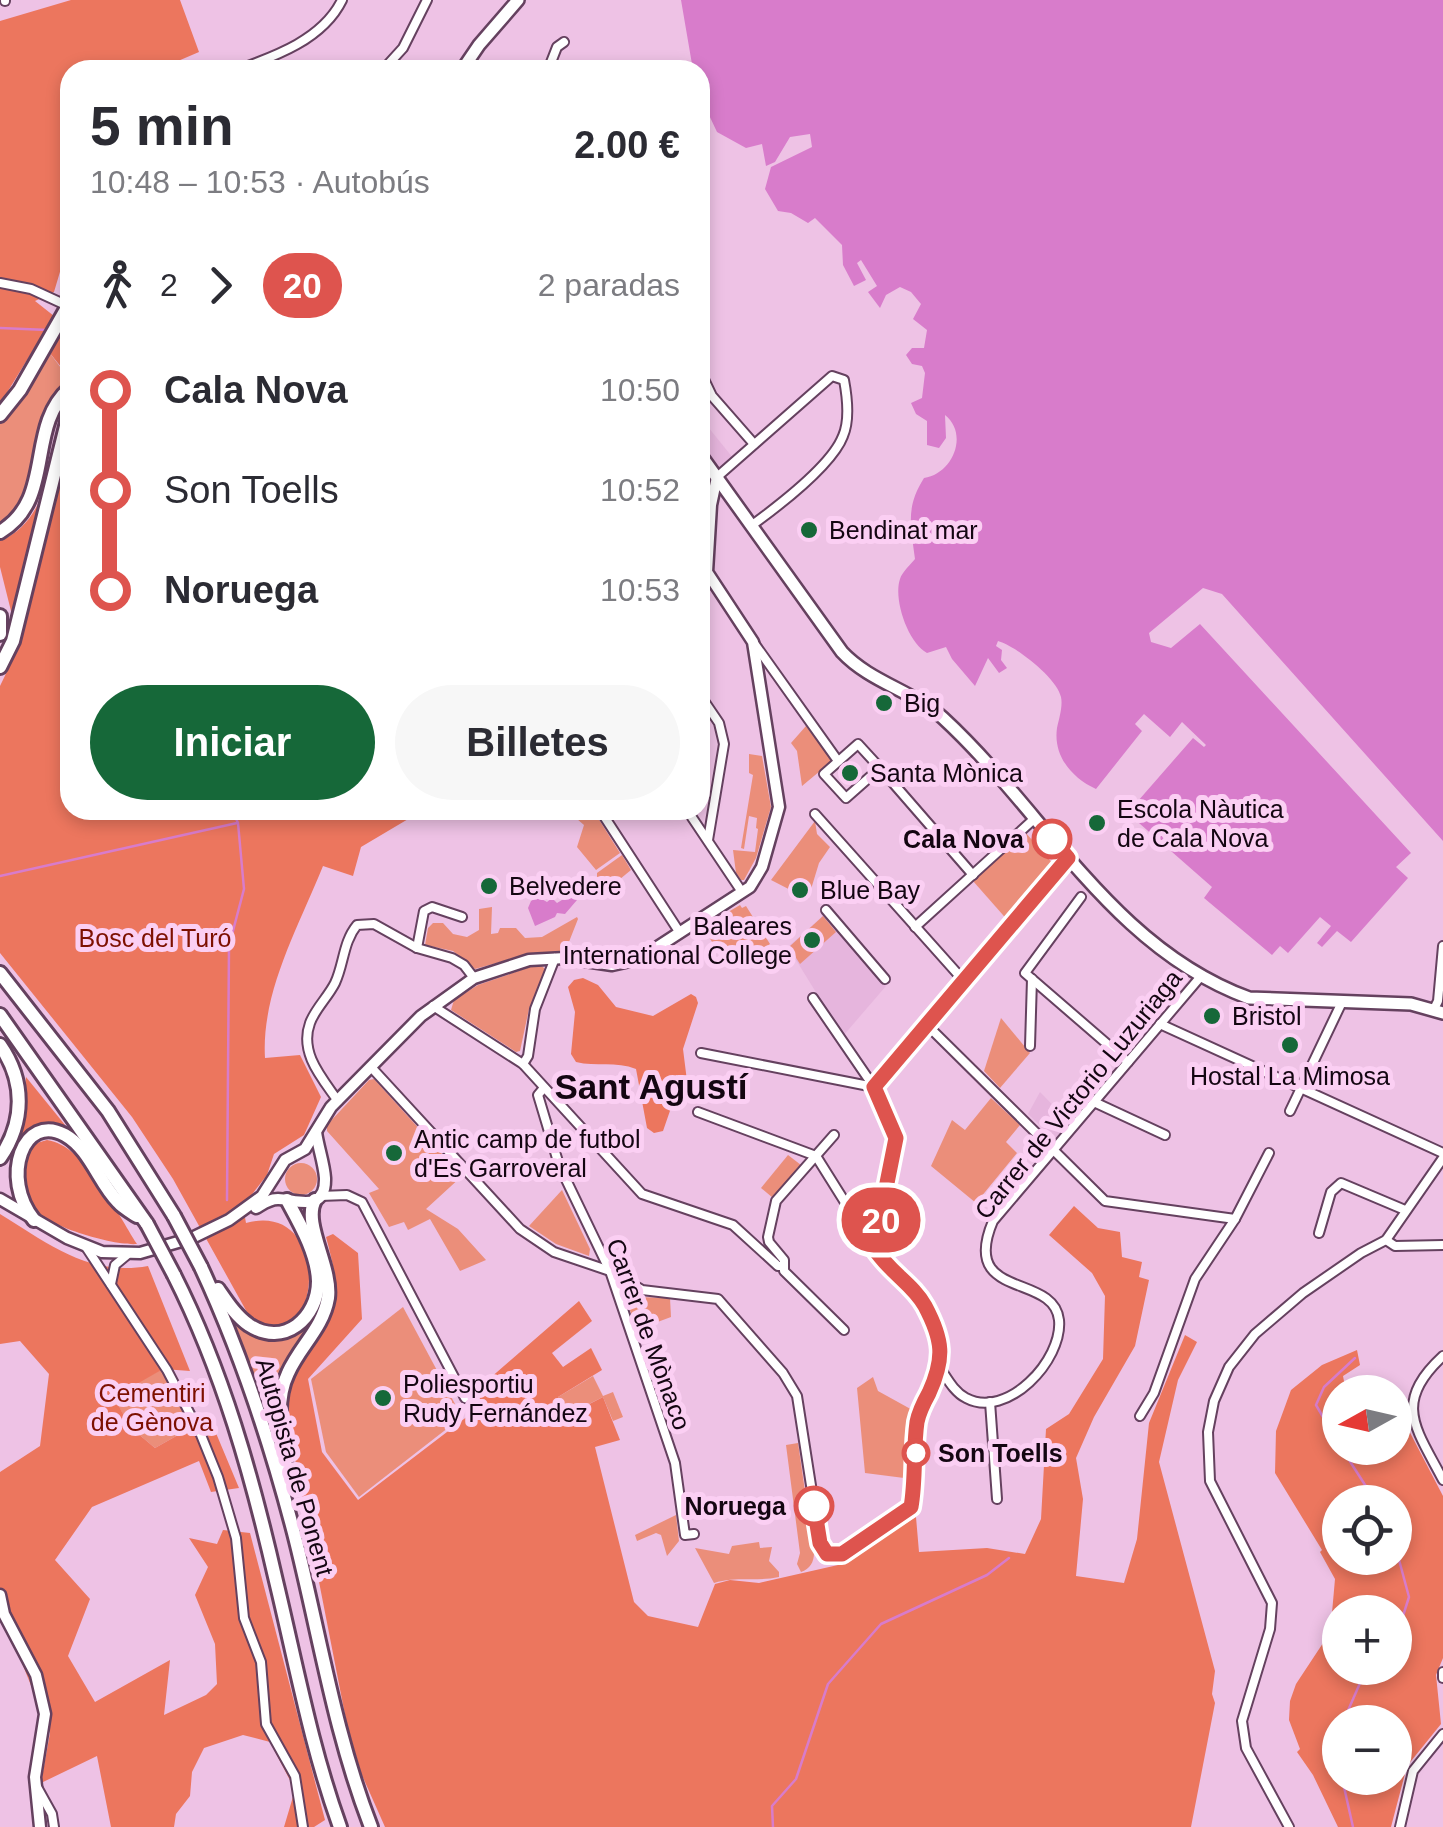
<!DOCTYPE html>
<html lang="es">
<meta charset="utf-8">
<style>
body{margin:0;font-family:Arial,sans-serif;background:#f7f7f7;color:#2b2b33;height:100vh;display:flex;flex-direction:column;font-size:38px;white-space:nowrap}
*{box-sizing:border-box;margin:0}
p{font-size:32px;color:#7c7c81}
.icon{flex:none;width:55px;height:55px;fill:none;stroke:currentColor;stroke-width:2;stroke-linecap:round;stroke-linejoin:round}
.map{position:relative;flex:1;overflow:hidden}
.sheet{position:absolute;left:60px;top:60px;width:650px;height:760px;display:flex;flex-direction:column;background:#fff;border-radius:30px;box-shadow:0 5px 15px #0003}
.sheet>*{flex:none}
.badge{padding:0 20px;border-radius:32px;font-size:35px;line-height:65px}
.needle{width:65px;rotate:262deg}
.buttons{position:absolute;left:1322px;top:1375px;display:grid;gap:20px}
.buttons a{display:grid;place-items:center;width:90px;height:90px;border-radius:50%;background:#fff;box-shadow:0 5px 15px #0003;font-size:50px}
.map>.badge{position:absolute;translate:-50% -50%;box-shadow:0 0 0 5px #fff}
.legs{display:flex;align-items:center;gap:15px;height:110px;padding:0 30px;font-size:32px}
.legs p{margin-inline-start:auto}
.head{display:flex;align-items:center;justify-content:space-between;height:170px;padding:0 30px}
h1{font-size:55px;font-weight:600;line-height:75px}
.primary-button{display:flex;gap:20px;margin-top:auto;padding:20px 30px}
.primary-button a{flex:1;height:115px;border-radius:60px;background:#166839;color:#fff;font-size:40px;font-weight:600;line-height:115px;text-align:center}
.primary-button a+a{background:#f7f7f7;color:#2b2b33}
ul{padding:0 30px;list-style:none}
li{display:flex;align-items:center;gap:35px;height:100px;font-size:38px}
li i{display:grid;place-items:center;width:15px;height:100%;margin:0 12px;background:currentColor}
li i::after{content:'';width:25px;height:25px;margin:-12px;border:8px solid;border-radius:50%;background:#fff}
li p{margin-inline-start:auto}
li:first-child i{background:linear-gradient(#0000 50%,currentColor 0)}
li:last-child i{background:linear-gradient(currentColor 50%,#0000 0)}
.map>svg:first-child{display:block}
</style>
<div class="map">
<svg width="1443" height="1827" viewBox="0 0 1443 1827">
<rect width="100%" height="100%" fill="#eec2e5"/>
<g fill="#e6b5dd">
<polygon points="700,417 733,458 721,468 708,488 700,489"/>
<polygon points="823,916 886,986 843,1036 788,947"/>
<polygon points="1040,1092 1071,1124 1056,1141 1028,1114"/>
</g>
<g fill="#eb8e7a">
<path d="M 49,352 L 70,380 C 38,406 44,438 33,473 C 26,495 16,511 0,526 L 0,422 Z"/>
<polygon points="806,726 832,761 802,786 797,751 791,743"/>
<polygon points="749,754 762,756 771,807 756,858 744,880 741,880 736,873 733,850 755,852 758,829 756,828 757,818 749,816 744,849 741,848 753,775 749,773"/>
<polygon points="576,810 593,810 620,853 596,870 577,847 584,825 577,819"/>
<polygon points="815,821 817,834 830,847 819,863 808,899 771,880"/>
<polygon points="1025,832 1056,867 1010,923 973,881"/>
<polygon points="622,855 631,870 597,898 597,873"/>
<polygon points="740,905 742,908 746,906 770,944 747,959 726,965 703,927"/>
<polygon points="492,907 491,934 498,933 500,928 516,928 525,938 542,937 577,917 578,919 565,952 532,953 475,969 453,951 425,945 428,928 433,923 443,923 453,934 467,937 479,930 479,909"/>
<polygon points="823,916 836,932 800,964 789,947"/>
<polygon points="530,967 542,966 545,969 529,1009 520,1051 516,1052 451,1010 454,1000 478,985"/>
<polygon points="1001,1018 1030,1053 1000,1088 984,1071"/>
<polygon points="374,1079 462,1176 426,1209 458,1229 486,1260 460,1271 430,1219 408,1230 404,1222 389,1227 369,1193 379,1189 327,1131 327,1125 369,1080"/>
<polygon points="991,1098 1020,1125 1006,1142 1017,1153 976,1203 931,1166 952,1120 965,1130"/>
<polygon points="788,1155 801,1165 773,1198 761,1188"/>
<circle cx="301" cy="1179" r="16"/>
<polygon points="562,1190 590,1249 589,1256 556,1244 529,1226"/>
<polygon points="637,1297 670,1298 671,1317 636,1330 629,1307"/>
<path d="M 320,1306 C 310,1330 292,1346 283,1368 C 272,1391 279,1423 280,1447 L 232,1315 L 240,1323 L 300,1330 Z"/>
<polygon points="403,1307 462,1417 359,1497 326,1452 311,1379"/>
<polygon points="162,1369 194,1426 155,1448 130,1427 113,1396"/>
<polygon points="593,1376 603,1396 613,1392 623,1417 613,1421 603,1397 567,1415 558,1397"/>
<polygon points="873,1377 878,1391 916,1412 912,1430 912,1479 865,1473 857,1388"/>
<path d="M 798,1443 L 814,1553 C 814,1562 810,1569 801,1572 L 797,1564 L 800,1553 L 786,1445 Z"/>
<polygon points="676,1515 679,1541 667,1556 661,1535 656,1533 637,1541 635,1535"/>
<path d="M 759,1542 L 760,1548 L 772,1547 L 769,1561 L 779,1572 L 779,1577 C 757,1582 736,1576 714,1583 L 695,1548 L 729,1554 L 732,1546 Z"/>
</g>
<g fill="#ec765e" fill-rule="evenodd">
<polygon points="71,0 180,0 199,52 157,70 70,70 70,264 62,265 54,292 35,301 54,316 0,404 0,21"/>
<polygon points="70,320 70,378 49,352"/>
<path d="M 70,436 L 70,810 L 446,810 L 420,812 L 361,847 L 353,876 L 323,866 C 299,926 261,992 265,1058 L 300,1055 L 321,1097 L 304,1135 L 274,1154 L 267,1175 L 243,1206 L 246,1223 C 339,1198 320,1377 248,1314 L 173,1179 L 132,1117 L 0,953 L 0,686 L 14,657 Z"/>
<path d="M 43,492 L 46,493 L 13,619 L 0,567 L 0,541 C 22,532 35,514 43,492 Z"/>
<path d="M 583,978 L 598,985 L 616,1007 L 653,1016 L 691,994 L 696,997 L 698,1003 L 683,1049 L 687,1081 L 672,1105 L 663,1131 L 654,1133 L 647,1128 L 636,1069 C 616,1061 596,1067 576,1062 L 571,1054 L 575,1012 L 568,987 L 574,980 Z"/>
<polygon points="26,1077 65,1125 65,1129 27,1134 21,1138 18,1136"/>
<path d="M 47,1140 C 85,1145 117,1213 137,1244 C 113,1246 41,1225 28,1204 C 21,1193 22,1170 21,1157 L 30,1145 Z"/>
<path d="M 1074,1206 L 1098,1228 L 1120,1232 L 1122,1257 L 1142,1262 L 1139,1277 L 1149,1280 L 1135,1346 L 1094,1417 L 1076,1458 L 1083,1499 L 1076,1576 L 1124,1583 L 1137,1539 L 1149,1423 L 1185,1335 L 1197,1342 L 1178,1380 L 1159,1462 L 1215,1671 L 1212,1694 L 1215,1703 L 1191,1827 L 385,1827 L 361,1773 L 347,1725 L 287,1418 C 284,1362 322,1353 333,1309 C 339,1284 332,1260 326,1237 L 333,1234 L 358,1253 L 362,1319 L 308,1379 L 322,1452 L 358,1500 L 481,1406 L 474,1392 L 579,1301 L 592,1321 L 552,1353 L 563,1367 L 591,1348 L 602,1370 L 558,1397 L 568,1415 L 603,1397 L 620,1440 L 595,1447 L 634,1602 L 648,1616 L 698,1627 L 715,1584 L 730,1580 L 759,1583 L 838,1565 L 916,1517 L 919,1552 L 987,1548 L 1025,1554 L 1041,1519 L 1046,1429 L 1069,1414 L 1103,1359 L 1105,1296 L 1092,1273 L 1049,1235 Z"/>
<path d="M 0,1214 C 47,1243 90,1277 148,1266 L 190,1371 L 163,1369 L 114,1397 L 130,1427 L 155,1448 L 194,1426 L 201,1426 L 208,1414 L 239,1488 L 211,1492 L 199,1461 L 92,1507 L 55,1560 L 90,1599 L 68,1656 L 95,1702 L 170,1660 L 164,1715 L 206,1695 L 217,1684 L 215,1644 L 195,1595 L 208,1567 L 189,1538 L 217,1544 L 223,1530 L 250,1533 L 325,1820 L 314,1827 L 284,1827 L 295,1790 L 270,1742 L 243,1735 L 204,1748 L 192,1772 L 190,1796 L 176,1814 L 174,1827 L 111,1827 L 97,1756 L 41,1783 L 50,1733 L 0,1608 L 0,1472 L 40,1446 L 49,1374 L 20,1341 L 0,1344 Z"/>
<path d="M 1357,1350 L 1360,1365 L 1343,1376 L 1346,1392 L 1340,1392 L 1340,1448 L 1395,1448 L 1395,1406 L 1404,1407 L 1405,1423 L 1443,1496 L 1443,1658 L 1436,1675 L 1441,1724 L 1407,1766 L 1391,1827 L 1338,1827 L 1313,1775 L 1297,1752 L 1300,1749 L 1289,1720 L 1290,1701 L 1296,1684 L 1327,1637 L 1331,1624 L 1335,1579 L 1320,1552 L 1322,1550 L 1275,1473 L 1276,1431 L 1291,1390 L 1322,1365 ZM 1340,1502 L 1395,1502 L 1395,1558 L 1340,1558 ZM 1340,1612 L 1395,1612 L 1395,1668 L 1340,1668 ZM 1340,1722 L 1395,1722 L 1395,1778 L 1340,1778 Z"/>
</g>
<g fill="#d87ccb">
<path d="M 681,0 L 1443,0 L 1443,841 L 1222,594 L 1203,588 L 1149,633 L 1151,642 L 1171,648 L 1200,624 L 1411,853 L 1396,867 L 1408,878 L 1351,942 L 1337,931 L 1322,947 L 1317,943 L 1331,926 L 1320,917 L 1288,953 L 1280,946 L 1272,955 L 1204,898 L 1212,887 L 1131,816 L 1134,813 L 1131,809 L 1193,738 L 1204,747 L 1206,745 L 1182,722 L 1170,737 L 1144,714 L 1135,724 L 1142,731 L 1096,789 C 1072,778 1053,756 1057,728 C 1059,719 1063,706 1061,697 C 1057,678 1016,646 998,641 L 996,646 L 1002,650 L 1001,660 L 1007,668 L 999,673 L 988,658 L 975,686 L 952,659 L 946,647 L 927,653 C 908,643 893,599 900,579 C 902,572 911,564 915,559 C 911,526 905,508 924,478 C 953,474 969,434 945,415 L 946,438 L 939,448 L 927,445 L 927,421 L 916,414 L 911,403 L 922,398 L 925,373 L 922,366 L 912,364 L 906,355 L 912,348 L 924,348 L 927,330 L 913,319 L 921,304 L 911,292 L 900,287 L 886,295 L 880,308 L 868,292 L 877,286 L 861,260 L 857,263 L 866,280 L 854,286 L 843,265 L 842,245 L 815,218 L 808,223 L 791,213 L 778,211 L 765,189 L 771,167 L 812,147 L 810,134 L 790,137 L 775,162 L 766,166 L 762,144 L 746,148 L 717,132 L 700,96 L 700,70 L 693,70 Z"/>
<polygon points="578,878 586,880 584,898 577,900 565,914 557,913 555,917 535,926 528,908 531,901 538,897 547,902 552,898 557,903 580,889"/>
</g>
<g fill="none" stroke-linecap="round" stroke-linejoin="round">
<g stroke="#d87ccb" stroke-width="2.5">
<polyline points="0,328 48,330"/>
<polyline points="61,330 70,330"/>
<polyline points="0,876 237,823"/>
<polyline points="227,1200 229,946 244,889 238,823 232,810"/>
<polyline points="1340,1446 1316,1405 1324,1387 1355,1358"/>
<polyline points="1342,1449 1376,1502"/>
<polyline points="1395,1545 1409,1597 1395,1641"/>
<polyline points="1343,1722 1364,1674 1370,1668"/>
<polyline points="1340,1729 1335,1741 1340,1766"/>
<polyline points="1342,1778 1353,1827"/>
<polyline points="773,1827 772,1806 796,1779 828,1684 881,1624 987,1575 1009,1558"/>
</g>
<g stroke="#65415f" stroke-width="12">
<g id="street">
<polyline points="5,0 5,1"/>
<path d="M 237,70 C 276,56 323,39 342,0"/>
<polyline points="383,70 403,48 427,0"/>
<polyline points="548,70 557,47 564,42"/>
<polyline points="700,238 702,375 712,396 754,444"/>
<polyline points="0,283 31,289 68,306"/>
<path d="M 717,477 L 832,376 L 844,380 C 847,396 850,420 843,436 C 832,465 777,507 751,526"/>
<polyline points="754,643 838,761"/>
<polyline points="700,695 719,723 724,744 708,840"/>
<polygon points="858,744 880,768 846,798 824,774"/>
<polyline points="880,768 973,875"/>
<polyline points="600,810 680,933"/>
<polyline points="687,810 742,892"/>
<polyline points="815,814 964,981"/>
<polyline points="1081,897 1025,973 1128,1062"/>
<polyline points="826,910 885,979"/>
<polyline points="915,927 1034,819"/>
<polyline points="417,948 424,911 432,907 462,917"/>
<polyline points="813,998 874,1087"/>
<polyline points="433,1006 523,1064 642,1194 733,1225 778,1266 784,1266"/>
<polyline points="1434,1009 1438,1001 1443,946"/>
<polyline points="1160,1024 1443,1153"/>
<polyline points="927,1025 1105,1201 1235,1219"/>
<polyline points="1030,1046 1032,979"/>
<polyline points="701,1053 874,1087"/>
<polyline points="523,1064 528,1056 535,1009 555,958"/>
<polyline points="371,1067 520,1229 554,1252 610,1271 642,1290 718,1299 783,1373 797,1396 820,1543 827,1553 842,1553 911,1507 916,1481 917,1418 940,1368 941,1347 934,1325 921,1300 885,1266 816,1156 698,1112"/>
<polyline points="543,1089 538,1095 559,1165 610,1271 675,1463 685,1535 694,1534"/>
<path d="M 338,1101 C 322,1078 299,1053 310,1023 C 315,1009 328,997 335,983 C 344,964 343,942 357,925 L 374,924 L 417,948 L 452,958 L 464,965 L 474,978"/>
<polyline points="1094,1102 1165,1135"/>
<polyline points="1290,1111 1342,1002"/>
<polyline points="834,1135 776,1201 768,1237 769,1242 784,1260 784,1271 844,1330"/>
<polyline points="320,1196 347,1195 362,1202 465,1398"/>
<polyline points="1319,1233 1331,1192 1341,1183 1405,1210"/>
<polyline points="1386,1240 1395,1246 1443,1245"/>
<polyline points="86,1247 167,1370 201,1435 218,1477 236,1538 244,1618 261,1662 266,1724 295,1776 303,1827"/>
<polyline points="874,1248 896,1138 874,1087 1068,858"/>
<polyline points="111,1284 115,1265 127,1255"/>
<path d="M 1443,1356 C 1392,1403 1416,1428 1443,1480"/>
<path d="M 940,1368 C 947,1378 954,1392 966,1398 C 1007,1420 1063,1360 1059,1320 C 1054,1272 959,1301 993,1221 L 1202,975"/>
<polyline points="990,1402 997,1499"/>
<polyline points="1140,1416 1154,1393 1195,1279 1235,1219 1269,1153"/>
<polyline points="1443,1672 1443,1678"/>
<polyline points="37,1787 52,1814 54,1827"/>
<polyline points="1289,1827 1246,1748 1242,1721 1270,1629 1272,1603 1210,1481 1208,1432 1214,1401 1229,1367 1255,1334 1303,1293 1361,1253 1386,1240 1443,1158"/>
<polyline points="1400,1827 1413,1771 1443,1734"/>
</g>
</g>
<g stroke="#65415f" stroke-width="15">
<g id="secondary">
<polyline points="0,1199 67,1238 102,1252 140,1253 192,1238 229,1220 262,1196 285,1160 305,1149 331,1107 421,1016 474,978 529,960 565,958 612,965 639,959 750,887 762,867 779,807 753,642 707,572 711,505 717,477"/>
<path d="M 256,1208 C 263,1204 269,1199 278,1199 C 295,1199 326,1214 325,1178 C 324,1163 318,1147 316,1132"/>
<polyline points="0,1595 4,1614 36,1675 45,1714 35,1777 40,1827"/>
</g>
</g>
<g stroke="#65415f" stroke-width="16">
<g id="primary">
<polyline points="462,70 479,45 518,0"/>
<path d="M 700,454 L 842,652 C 870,682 913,691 943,718 C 1045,812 1112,948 1249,998 L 1411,1004 L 1443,1013"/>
</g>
</g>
<g stroke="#65415f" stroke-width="18">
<g id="highway">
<polyline points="0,415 20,390 68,306"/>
<path d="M 0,532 C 56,499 25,427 70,388"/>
<polyline points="0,616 0,634"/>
<polyline points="0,667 13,641 70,410"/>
<polyline points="0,973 108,1111 174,1216"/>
<polyline points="0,1015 147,1224"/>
<path d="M 0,1045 C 25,1081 25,1121 0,1158"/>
<path d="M 34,1220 C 0,1178 23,1112 65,1135 C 90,1149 99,1183 118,1202 C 123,1208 131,1212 137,1216"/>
<path d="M 201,1267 C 241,1353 270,1441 294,1533 C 319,1631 334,1732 371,1827"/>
<path d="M 174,1275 C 223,1372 252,1476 276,1581 C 296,1664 311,1747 340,1827"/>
<path d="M 218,1289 C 227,1302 236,1316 249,1325 C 284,1348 318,1318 318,1281 C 317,1253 300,1224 287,1200"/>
<path d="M 289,1488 C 285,1452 271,1408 288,1373 C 300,1346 323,1328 328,1298 C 332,1267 302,1223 315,1200"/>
</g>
</g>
<use href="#street" stroke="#fff" stroke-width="8"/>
<use href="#secondary" stroke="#fff" stroke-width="10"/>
<use href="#primary" stroke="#fff" stroke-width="11"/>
<use href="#highway" stroke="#fff" stroke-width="12"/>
<g stroke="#65415f" stroke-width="18" stroke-linecap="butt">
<g id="highway-bridge">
<polyline points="174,1216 201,1267"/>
<polyline points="147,1224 174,1275"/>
</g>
</g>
<use href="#highway-bridge" stroke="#fff" stroke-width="12"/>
</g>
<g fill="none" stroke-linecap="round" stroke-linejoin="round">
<g stroke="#fff" stroke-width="22">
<path id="line-1" d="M 814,1506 L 820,1543 L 827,1554 L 842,1554 L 911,1507 C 916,1479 913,1450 917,1422 C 919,1412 924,1402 929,1393 C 945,1358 943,1340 925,1306 C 913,1284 889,1272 874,1248 L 896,1138 L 874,1087 L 1068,858 L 1052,839"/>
</g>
<use href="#line-1" stroke="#de544e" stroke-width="15"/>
</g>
<g fill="#166839" stroke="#fbcff3" stroke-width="4">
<circle cx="809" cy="530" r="10"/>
<circle cx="884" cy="703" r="10"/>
<circle cx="850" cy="773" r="10"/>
<circle cx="1097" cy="823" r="10"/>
<circle cx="489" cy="886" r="10"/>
<circle cx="800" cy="890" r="10"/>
<circle cx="812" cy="940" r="10"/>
<circle cx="1212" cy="1016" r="10"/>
<circle cx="1290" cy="1045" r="10"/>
<circle cx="394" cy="1153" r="10"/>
<circle cx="383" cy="1398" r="10"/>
</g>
<g fill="#fff" stroke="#de544e" stroke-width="5">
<circle cx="1052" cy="839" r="18"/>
<circle cx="916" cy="1453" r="12"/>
<circle cx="814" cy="1506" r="18"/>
</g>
<g text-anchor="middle" stroke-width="10" stroke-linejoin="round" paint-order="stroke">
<g font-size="25" fill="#140612" stroke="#fbcff3" text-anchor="start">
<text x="829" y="539">Bendinat mar</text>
<text x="904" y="712">Big</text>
<text x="870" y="782">Santa Mònica</text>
<text x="1117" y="818">Escola Nàutica<tspan x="1117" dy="29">de Cala Nova</tspan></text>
<text x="509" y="895">Belvedere</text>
<text x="820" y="899">Blue Bay</text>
<text x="792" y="935" text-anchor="end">Baleares<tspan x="792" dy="29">International College</tspan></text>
<text x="1232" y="1025">Bristol</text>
<text x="1290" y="1085" text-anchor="middle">Hostal La Mimosa</text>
<text x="414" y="1148">Antic camp de futbol<tspan x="414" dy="29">d'Es Garroveral</tspan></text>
<text x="403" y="1393">Poliesportiu<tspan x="403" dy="29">Rudy Fernández</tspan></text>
</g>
<g font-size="25" font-weight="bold" fill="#140612" stroke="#fbcff3" text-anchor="end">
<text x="1024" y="848">Cala Nova</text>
<text x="938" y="1462" text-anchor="start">Son Toells</text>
<text x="786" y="1515">Noruega</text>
</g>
<g font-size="25" fill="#7d1000" stroke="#fbcff3">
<text x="155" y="947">Bosc del Turó</text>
<text x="152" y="1402">Cementiri<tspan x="152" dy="29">de Gènova</tspan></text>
</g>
<g font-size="25" fill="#140612" stroke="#fbcff3">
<text transform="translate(1078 1094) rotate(-51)" y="9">Carrer de Victorio Luzuriaga</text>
<text transform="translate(649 1334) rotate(70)" y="9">Carrer de Mònaco</text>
<text transform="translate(295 1467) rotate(74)" y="9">Autopista de Ponent</text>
</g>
<g font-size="35" font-weight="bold" fill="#140612" stroke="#fbcff3">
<text x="651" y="1099">Sant Agustí</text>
</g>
</g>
</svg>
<div class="buttons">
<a><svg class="needle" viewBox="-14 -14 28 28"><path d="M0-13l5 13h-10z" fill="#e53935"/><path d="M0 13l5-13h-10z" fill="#7c7c81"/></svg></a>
<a><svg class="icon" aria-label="locate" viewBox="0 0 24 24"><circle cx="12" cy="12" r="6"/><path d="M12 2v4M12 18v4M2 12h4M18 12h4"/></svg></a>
<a>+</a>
<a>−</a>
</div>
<b class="badge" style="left:881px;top:1220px;background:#de544e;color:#fff">20</b>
<section class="sheet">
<div class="head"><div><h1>5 min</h1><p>10:48 – 10:53 · Autobús</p></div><b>2.00 €</b></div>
<div class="legs"><svg class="icon" aria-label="walk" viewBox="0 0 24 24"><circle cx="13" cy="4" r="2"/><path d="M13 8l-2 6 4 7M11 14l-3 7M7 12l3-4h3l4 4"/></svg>2<svg class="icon" aria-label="forward" viewBox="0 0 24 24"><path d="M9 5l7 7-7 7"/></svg><b class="badge" style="background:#de544e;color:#fff">20</b><p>2 paradas</p></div>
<ul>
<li><i style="color:#de544e"></i><b>Cala Nova</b><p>10:50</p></li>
<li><i style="color:#de544e"></i><span>Son Toells</span><p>10:52</p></li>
<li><i style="color:#de544e"></i><b>Noruega</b><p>10:53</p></li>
</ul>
<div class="primary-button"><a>Iniciar</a><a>Billetes</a></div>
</section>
</div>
